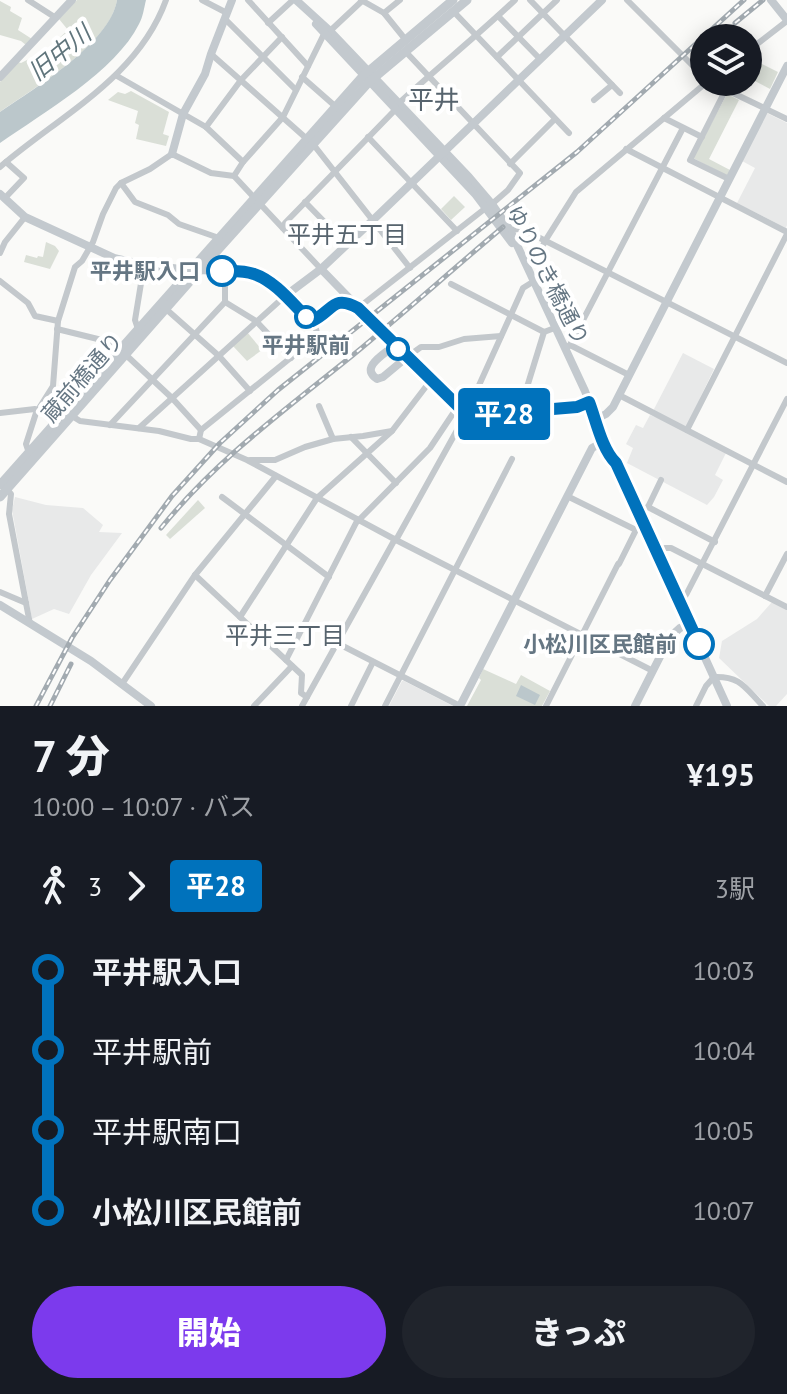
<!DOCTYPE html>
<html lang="ja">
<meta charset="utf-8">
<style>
body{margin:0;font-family:"PT Sans","Noto Sans JP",sans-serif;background:#20242c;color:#f1f3f6;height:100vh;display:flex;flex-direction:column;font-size:30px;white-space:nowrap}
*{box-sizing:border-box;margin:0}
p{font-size:26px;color:#9ea1a6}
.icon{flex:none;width:44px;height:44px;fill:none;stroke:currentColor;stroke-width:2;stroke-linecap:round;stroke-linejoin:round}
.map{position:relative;height:706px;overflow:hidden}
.panel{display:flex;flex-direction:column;background:#171b24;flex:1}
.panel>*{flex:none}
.badge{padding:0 16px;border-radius:6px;font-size:28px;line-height:52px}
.fabs{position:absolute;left:690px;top:24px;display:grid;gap:16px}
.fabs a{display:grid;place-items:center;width:72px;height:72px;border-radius:50%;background:#171b24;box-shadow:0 4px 20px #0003;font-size:40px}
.map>.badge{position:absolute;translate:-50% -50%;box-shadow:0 0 0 4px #fff}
.legs{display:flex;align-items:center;gap:12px;height:88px;padding:0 32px;font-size:26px}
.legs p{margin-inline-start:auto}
.overview{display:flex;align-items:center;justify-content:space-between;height:136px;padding:0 32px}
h1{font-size:44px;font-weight:800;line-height:60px}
.button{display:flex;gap:16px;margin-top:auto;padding:16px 32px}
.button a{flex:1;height:92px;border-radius:48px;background:#7c3aed;color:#fff;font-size:32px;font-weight:800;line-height:92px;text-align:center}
.button a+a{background:#20242c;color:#f1f3f6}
ul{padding:0 32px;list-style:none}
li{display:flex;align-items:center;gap:28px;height:80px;font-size:30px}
li i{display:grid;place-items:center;width:12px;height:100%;margin:0 10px;background:currentColor}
li i::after{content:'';width:20px;height:20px;margin:-10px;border:6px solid;border-radius:50%;background:#171b24}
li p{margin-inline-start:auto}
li:first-child i{background:linear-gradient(#0000 50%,currentColor 0)}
li:last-child i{background:linear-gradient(currentColor 50%,#0000 0)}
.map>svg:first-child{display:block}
</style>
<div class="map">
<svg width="787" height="706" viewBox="0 0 787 706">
<rect width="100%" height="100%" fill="#fafaf8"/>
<g fill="#e8e9e9">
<polygon points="767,113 787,123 787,225 786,228 737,203 755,168 742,161"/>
<polygon points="683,353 714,369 686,427 726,453 715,475 723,480 714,497 707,505 627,463 633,448 626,444 636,425 643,428 650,415 658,418 653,411"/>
<polygon points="15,497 46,505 83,508 103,525 99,532 122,533 91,575 69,614 54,609 32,619 12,510"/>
<polygon points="772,602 787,609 787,694 776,706 769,706 719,658 722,641 757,619"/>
<polygon points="402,681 404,681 453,706 389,706"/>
</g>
<g fill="#dadfd7">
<path d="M 77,0 L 117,0 C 110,44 35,87 0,112 L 0,82 L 18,62 L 21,63 L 45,51 L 68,30 L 59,19 Z"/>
<polygon points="0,1 11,7 10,11 22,18 18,30 32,39 26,45 21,41 0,35"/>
<polygon points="758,62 778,72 770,89 749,78"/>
<polygon points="131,91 169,112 163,134 169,136 166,146 136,139 139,125 135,123 138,111 108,100 118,92 125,94"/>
<polygon points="727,94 739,100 709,159 730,170 728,176 693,158"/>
<polygon points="454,196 465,207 451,220 441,209"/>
<polygon points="46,242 55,246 59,251 50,269 24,262 26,255 37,258 38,256 43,257"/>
<polygon points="247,332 262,350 247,361 232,345"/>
<polygon points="198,500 205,508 170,539 166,535"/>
<polygon points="483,669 516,684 521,675 550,691 542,706 467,706 481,680 479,678"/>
</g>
<g fill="#bbc7cb">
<path d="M 117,0 L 146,0 C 144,8 143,17 139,24 C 116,71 43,113 0,143 L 0,112 C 35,88 110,43 117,0 Z"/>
<polygon points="521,685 540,695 535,705 516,696"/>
</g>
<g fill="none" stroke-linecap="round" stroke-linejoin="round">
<polyline stroke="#d5d9db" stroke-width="8" stroke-dasharray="8 4" stroke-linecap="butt" points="358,308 384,334"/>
<g stroke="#c3c8cc" stroke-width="6">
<polyline points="28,0 56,18"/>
<polyline points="202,0 227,13"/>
<polyline points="248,0 308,66"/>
<polyline points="361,0 384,13 405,39"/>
<polyline points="530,0 620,93"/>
<polyline points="627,0 704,77"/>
<polyline points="453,11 569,133"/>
<polyline points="384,13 400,0"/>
<polyline points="498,16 540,59"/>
<polyline points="225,19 296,90"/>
<polyline points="268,23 293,0"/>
<polyline points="330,31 363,0"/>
<polyline points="405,51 520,173 508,190 492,204"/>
<polyline points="748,51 787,21"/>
<polyline points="211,54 307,139"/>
<polyline points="497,57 557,0"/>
<polyline points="117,76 206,127 243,162"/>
<polyline points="302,77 335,106"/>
<polyline points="710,82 787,119"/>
<polyline points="726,89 690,160 729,179"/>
<polyline points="594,100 612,85"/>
<path d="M 399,103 C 437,68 477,36 515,0"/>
<polyline points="664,118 702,137"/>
<polyline points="206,127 241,80 282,37"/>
<polyline points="368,137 457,231"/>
<polyline points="313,144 410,268"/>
<polyline points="626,149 787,232"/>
<polyline points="510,164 555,119"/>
<path d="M 0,167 C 59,116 138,78 166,0"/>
<polyline points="234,176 243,162 283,117 324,34"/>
<polyline points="121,183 135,202 168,215 179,224 219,238"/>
<polyline points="5,198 24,178 6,162"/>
<polyline points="305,202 347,245"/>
<polyline points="283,228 285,223 395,110"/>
<polyline points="510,230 519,229 526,231 787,363"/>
<polyline points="0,253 5,242 25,217"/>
<polyline points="528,264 537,258 545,241 576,192 707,82"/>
<polyline points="0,281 28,303 35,316 58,321"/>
<polyline points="451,284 544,332"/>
<polyline points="225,302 256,321 291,358"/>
<polyline points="358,308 487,207"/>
<polyline points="166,309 219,356 250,391"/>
<polyline points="57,329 110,342 122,348"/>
<polyline points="138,329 135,320 144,265"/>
<polyline points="570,345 629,375"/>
<polyline points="566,348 570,345 683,128"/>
<polyline points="126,355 172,398 201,430"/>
<polyline points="407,357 421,347 439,347 464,339 501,336"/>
<polyline points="619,395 787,482"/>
<polyline points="319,406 333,439"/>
<polyline points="0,413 35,409 58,419"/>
<polyline points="519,413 544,332 552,329"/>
<polyline points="72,416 80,421 159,431 191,439 199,439 247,460 396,540 653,671"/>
<polyline points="110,425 225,302 225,272"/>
<polyline points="139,428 285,296"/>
<polyline points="687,430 787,234"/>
<polyline points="351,437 396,483"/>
<polyline points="199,439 201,430 314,339 317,333 314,321"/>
<polyline points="29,453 26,444 36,413 53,386 58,321 75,267 82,261 93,242 103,214 116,188 121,183 150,169 172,154 211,173 234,176 321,269"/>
<polyline points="250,460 275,460 305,447 333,439 363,436 392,431 431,380"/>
<polyline points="7,489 11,494 9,514 30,624"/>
<polyline points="567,496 636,530"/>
<polyline points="222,497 329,577"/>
<polyline points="648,507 661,480"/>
<polyline points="638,512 648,507 715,542"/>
<polyline points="396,540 466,414 523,288 531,283"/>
<polyline points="657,552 665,548 671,548 787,607"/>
<polyline points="619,564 636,530 638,529"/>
<polyline points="195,575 276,476"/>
<polyline points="0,592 26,603"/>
<polyline points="765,596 787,554"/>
<polyline points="679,601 683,599 687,593 787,399"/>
<polyline points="240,617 317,498 392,431"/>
<polyline points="337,643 460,706"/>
<polyline points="286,660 356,523 430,448 458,406"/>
<polyline points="122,684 195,575 302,675 301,693 307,697"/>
<polyline points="254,706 292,666"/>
<polyline points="302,706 395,539"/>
<polyline points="351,706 373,662"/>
<polyline points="385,706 512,459"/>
<polyline points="546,706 618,564"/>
<path d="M 696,706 L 706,686 L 714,677 C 741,676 745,688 763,706"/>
</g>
<g stroke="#c3c9ce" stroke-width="8">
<polyline points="296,0 330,31 469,177 492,204 510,230 585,391 603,442 611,459 616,463 727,706"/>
<polyline points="771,0 787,20"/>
<polyline points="316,24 476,195 512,243"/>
<polyline points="0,77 72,0"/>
<polyline points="172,154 183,114 205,74 211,54 232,0"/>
<path d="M 0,194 L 25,217 L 114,258 L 144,265 L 191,270 L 238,271 L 253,273 L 265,279 L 312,321 C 333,311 332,294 358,308"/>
<polyline points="321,269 354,303"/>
<polyline points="285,296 321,269 372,221 602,0"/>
<polyline points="384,334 469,416 577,407 589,402"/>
<path d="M 395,345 C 385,354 359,367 377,379 L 383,377 L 407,357"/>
<polyline points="596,419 606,414 613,407 787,66"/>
<polyline points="0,605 91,661 151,706"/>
<polyline points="460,706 592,448 603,442"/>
<polyline points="635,706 670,637 680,628 690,624"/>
</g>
<g stroke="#c3c9ce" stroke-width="9">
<polyline points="0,485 363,76 453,0"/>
<polyline points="0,497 199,271 369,82 467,0"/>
</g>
<g stroke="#a2aab0" stroke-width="5">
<g id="rail">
<polyline points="735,23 763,0"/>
<path d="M 161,528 C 217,459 285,410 353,355 C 404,313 453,269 503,227"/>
<polyline points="36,706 72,638 110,580 172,496 220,443 278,390 577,152 744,0"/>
<polyline points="50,706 71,664"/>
</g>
</g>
<use href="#rail" stroke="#fff" stroke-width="2" stroke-dasharray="6" stroke-linecap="butt"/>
</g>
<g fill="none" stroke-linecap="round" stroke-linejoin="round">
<g stroke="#fff" stroke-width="18">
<path id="line-1" d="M 222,271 C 233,271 243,270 254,274 C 275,281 292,303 308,319 L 312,321 C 333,311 333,294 358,308 L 458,406 L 469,416 L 577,407 L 589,402 C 596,420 602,450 616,463 L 699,644"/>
</g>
<use href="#line-1" stroke="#0072bc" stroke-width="12"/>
</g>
<g fill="#fff" stroke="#0072bc" stroke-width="4">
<circle cx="222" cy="271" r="14"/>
<circle cx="306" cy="317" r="10"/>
<circle cx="398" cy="349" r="10"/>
<circle cx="699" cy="644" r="14"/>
</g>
<g text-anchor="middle" stroke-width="8" stroke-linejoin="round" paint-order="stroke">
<g font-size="22" font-weight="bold" fill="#657683" stroke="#fff" text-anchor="end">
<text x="200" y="279">平井駅入口</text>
<text x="306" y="353" text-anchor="middle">平井駅前</text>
<text x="677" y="652">小松川区民館前</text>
</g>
<g font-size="22" fill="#657683" stroke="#fff">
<text transform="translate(548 275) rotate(63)" y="8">ゆりのき橋通り</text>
<text transform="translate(82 377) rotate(-49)" y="8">蔵前橋通り</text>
</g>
<g font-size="24" font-style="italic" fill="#60757c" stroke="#fff">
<text transform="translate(60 53) rotate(-39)" y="8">旧中川</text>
</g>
<g font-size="24" fill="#57646e" stroke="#fff">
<text x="347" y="243">平井五丁目</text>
<text x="285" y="644">平井三丁目</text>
</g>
<g font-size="26" fill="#57646e" stroke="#fff">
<text x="434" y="109">平井</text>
</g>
</g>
</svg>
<div class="fabs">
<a><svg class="icon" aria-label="layers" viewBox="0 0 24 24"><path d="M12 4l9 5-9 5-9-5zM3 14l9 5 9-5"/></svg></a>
</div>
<b class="badge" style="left:504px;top:414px;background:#0072bc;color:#fff">平28</b>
</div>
<section class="panel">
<div class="overview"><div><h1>7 分</h1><p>10:00 – 10:07 · バス</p></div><b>¥195</b></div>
<div class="legs"><svg class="icon" aria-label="walk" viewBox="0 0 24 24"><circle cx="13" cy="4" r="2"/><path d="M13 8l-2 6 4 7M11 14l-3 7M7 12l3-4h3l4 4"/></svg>3<svg class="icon" aria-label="forward" viewBox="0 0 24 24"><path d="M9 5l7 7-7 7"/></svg><b class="badge" style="background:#0072bc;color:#fff">平28</b><p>3駅</p></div>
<ul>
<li><i style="color:#0072bc"></i><b>平井駅入口</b><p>10:03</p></li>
<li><i style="color:#0072bc"></i><span>平井駅前</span><p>10:04</p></li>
<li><i style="color:#0072bc"></i><span>平井駅南口</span><p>10:05</p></li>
<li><i style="color:#0072bc"></i><b>小松川区民館前</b><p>10:07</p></li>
</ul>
<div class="button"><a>開始</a><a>きっぷ</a></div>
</section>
